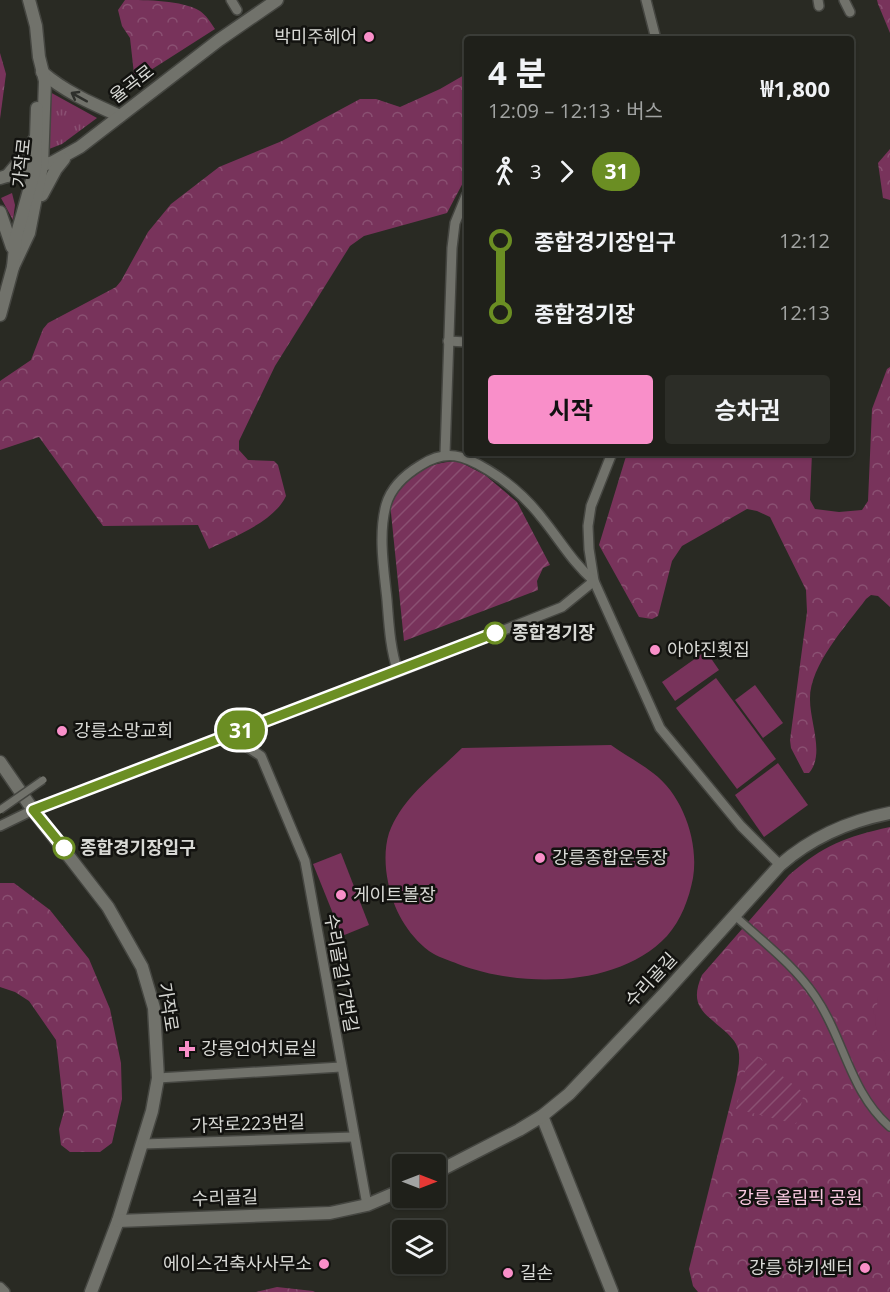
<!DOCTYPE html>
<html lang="ko">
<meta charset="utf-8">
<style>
body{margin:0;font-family:"Open Sans","Noto Sans KR",sans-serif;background:#2c2d27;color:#f1f3f6;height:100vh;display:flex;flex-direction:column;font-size:22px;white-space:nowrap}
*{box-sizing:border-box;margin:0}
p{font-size:20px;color:#a1a3a2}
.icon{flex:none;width:33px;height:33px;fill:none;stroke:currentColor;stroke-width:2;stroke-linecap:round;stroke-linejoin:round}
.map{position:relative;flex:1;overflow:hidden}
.sheet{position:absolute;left:464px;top:36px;width:390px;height:420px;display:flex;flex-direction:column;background:#1f201a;border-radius:6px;box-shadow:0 2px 4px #0004,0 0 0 2px #3c3e39}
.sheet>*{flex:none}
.badge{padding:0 12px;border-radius:20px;font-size:21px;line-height:39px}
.needle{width:39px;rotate:90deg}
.controls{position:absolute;left:392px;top:1154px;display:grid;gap:12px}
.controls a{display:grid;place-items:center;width:54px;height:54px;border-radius:6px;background:#1f201a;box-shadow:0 2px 4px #0004,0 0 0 2px #3c3e39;font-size:30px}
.map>.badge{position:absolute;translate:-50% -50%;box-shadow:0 0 0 3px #fff}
.legs{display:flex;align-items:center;gap:9px;height:66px;padding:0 24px;font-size:20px}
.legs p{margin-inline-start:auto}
.summary{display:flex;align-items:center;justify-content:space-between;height:102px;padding:0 24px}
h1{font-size:33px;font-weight:700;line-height:45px}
.action{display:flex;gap:12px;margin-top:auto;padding:12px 24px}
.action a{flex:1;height:69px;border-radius:6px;background:#f98fc9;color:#111;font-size:24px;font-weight:700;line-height:69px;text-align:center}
.action a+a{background:#2c2d27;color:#f1f3f6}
ul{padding:0 24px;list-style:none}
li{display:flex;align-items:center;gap:21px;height:72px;font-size:22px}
li i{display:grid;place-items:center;width:9px;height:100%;margin:0 8px;background:currentColor}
li i::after{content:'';width:15px;height:15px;margin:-8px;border:4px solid;border-radius:50%;background:#1f201a}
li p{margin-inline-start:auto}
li:first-child i{background:linear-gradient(#0000 50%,currentColor 0)}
li:last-child i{background:linear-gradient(currentColor 50%,#0000 0)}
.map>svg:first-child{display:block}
</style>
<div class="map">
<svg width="890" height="1292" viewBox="0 0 890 1292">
<defs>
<pattern id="grass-tufts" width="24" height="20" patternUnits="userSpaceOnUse" patternTransform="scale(1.5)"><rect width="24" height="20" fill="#78335b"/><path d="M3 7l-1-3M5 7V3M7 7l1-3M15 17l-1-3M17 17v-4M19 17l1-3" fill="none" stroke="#8a5072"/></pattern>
<pattern id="forest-crowns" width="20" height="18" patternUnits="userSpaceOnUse" patternTransform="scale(1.5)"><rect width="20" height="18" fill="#78335b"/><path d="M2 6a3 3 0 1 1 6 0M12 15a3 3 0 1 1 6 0" fill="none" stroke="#8a5072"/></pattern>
<pattern id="garden-furrows" width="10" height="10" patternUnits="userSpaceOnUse" patternTransform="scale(1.5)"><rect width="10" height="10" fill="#78335b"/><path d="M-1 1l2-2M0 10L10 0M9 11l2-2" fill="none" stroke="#8a5072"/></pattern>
</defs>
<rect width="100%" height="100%" fill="#292a23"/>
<g fill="url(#grass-tufts)">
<polygon points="48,91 97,118 62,144 49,149"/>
<polygon points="12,193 15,205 13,220 1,198"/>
</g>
<g fill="url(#forest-crowns)">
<path d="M 125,0 C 146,0 182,0 200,11 C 206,15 211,23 215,29 L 143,75 L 134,74 L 130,38 L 122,26 L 118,10 Z"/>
<polygon points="877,0 890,0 890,33 878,4"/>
<polygon points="0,53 6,74 0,119"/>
<path d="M 466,74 L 466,177 L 447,213 L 364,236 L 350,246 L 275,366 L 239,441 L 239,450 L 248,460 L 274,461 L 278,465 L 286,496 C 274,522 233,537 209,549 L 198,525 L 103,526 L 39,437 L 0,450 L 0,381 L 31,360 L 43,329 L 48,323 L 116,287 L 121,281 L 148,232 L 171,204 L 219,167 L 282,141 L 360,99 L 376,99 L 400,107 L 440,89 Z"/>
<polygon points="890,149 890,200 883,198 878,163"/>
<path d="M 890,367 L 890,607 L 878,596 L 871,595 L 866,599 C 846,626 809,666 810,700 C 810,722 825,755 809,773 L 804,773 L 791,748 L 790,740 L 807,612 L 806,590 L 770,517 L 757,511 L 747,509 L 682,546 L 672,561 L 658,616 L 652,619 L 639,617 L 599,545 L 627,453 L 812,453 L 810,500 L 815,509 L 839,512 L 862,510 L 868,501 L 872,409 L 887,369 Z"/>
<path d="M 890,827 L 890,1292 L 698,1292 L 693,1286 L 689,1269 L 736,1081 C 738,1069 742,1055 736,1044 C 734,1040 730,1036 727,1033 C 705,1013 688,1007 702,975 L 789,875 C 824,845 845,837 890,827 Z"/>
<polygon points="0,883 14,883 50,910 89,959 110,1009 121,1063 122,1099 112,1143 100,1152 70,1152 61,1145 59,1129 64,1111 56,1040 29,1001 15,992 0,987"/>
<polygon points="277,1287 313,1291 315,1292 256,1292"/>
</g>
<g fill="url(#garden-furrows)">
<path d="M 458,461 L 485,475 L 517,502 L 550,565 L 543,568 L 537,581 L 538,590 L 404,641 L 390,503 C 410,475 423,463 458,461 Z"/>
<polygon points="750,1051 804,1093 796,1124 736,1109"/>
</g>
<g fill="#78335b">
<polygon points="706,651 719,670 675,701 662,682"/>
<polygon points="716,678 776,759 737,789 676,708"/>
<polygon points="755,685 783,723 763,738 735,700"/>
<path d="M 611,745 C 625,755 640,763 653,773 C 683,795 699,842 693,878 C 689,899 681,920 667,936 C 619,988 520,988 458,964 C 449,960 437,957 429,951 C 407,934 393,909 388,882 C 385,867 384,849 389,833 C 403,796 435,775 462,748 Z"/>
<polygon points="778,763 808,805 764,837 735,795"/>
<polygon points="341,853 369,925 342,936 313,864"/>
<path d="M 890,979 L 890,1060 L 889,1060 C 881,1045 874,1032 876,1015 L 873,1014 L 874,1006 L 877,1006 L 878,997 Z"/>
</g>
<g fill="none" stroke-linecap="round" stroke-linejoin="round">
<g stroke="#454641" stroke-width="10">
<path id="pedestrian" d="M 734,915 C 762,941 794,965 815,996 C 844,1038 850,1093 890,1127"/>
</g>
<g stroke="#454641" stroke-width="12">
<g id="minor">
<polyline points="231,0 237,10"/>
<polyline points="646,0 656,39"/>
<polyline points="818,0 819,6"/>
<polyline points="844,0 850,12"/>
<polyline points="448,341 466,342"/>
<polyline points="612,453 591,506 588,526 589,549 594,581 660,728 741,826 780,865"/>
<polyline points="445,454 452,248 455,223 466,196"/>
<polyline points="229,735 261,756 305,861 367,1205"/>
<path d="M 0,826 L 33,810 L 398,672 L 562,607 L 594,581 C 572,562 560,540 542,518 C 528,500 508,482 488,470 C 464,455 446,449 421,465 C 406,474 391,487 386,505 C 378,535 384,570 387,600 C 389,625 390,648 398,672"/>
<polyline points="158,1078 341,1067"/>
<polyline points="143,1144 353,1137"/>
<polyline points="0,1287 5,1292"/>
</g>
</g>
<g stroke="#454641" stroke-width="15">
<g id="tertiary">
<path d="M 42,72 C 65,92 93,104 120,116"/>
<polyline points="7,176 28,151 34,140"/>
<polyline points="0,178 53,162 80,147 219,40 277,0"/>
<polyline points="42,195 56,169 64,159"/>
<polyline points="0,212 12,247"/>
<polyline points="13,267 29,233 42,166 45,81 39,57 36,26 29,0"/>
<polyline points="0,315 13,267 16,237 35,169 37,108"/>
<polyline points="0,762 33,810 108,907 142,967 154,1008 158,1078 152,1111 118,1221 91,1292"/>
<polyline points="542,1116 612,1292"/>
<path d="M 435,1173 L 519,1130 L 542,1116 L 569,1094 L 663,995 L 780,865 C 811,838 849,821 890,813"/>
<polyline points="118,1221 330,1213 367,1205 402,1190"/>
</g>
</g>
<use href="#pedestrian" stroke="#71726b" stroke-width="7"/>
<use href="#minor" stroke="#71726b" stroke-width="9"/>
<use href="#tertiary" stroke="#71726b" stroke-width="12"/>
<g stroke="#454641" stroke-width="10" stroke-linecap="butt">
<polyline id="pedestrian-bridge" points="0,810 43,780"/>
</g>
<use href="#pedestrian-bridge" stroke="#71726b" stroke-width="7"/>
</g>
<defs><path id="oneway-shaft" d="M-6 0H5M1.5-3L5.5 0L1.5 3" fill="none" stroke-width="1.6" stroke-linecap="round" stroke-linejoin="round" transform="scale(1.5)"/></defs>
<use stroke="#2e2f2b" href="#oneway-shaft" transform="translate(79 97) rotate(-151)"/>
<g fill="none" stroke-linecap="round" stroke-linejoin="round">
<g stroke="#fff" stroke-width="14">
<polyline id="line-1" points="64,848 33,810 495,633"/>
</g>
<use href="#line-1" stroke="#6b8e23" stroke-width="9"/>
</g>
<g fill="#f98fc9" stroke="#12120f" stroke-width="2">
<circle cx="369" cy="37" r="6"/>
<circle cx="655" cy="650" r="6"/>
<circle cx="62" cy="731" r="6"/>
<circle cx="540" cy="858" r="6"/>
<circle cx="341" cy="895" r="6"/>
<path d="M184 1040h6v6h6v6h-6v6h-6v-6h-6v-6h6z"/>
<circle cx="324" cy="1264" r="6"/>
<circle cx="865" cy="1268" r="6"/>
<circle cx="508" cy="1273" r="6"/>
</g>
<g fill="#fff" stroke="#6b8e23" stroke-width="3">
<circle cx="495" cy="633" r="10"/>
<circle cx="64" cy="848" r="10"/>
</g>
<g text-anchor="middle" stroke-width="5" stroke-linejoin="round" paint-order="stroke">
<g font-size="18" fill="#d8d9d5" stroke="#12120f" text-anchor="start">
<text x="357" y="43" text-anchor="end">박미주헤어</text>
<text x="667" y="656">아야진횟집</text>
<text x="74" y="737">강릉소망교회</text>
<text x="552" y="864">강릉종합운동장</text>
<text x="353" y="901">게이트볼장</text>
<text x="201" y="1055">강릉언어치료실</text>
<text x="312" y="1270" text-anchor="end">에이스건축사사무소</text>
<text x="853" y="1274" text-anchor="end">강릉 하키센터</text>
<text x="520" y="1279">길손</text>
</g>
<g font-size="18" fill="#d8d9d5" stroke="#12120f">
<text transform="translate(132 84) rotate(-38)" y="6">율곡로</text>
<text transform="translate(22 163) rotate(-84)" y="6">가작로</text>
<text transform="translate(341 973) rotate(80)" y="6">수리골길17번길</text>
<text transform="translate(651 980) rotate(-47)" y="6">수리골길</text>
<text transform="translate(168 1007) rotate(81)" y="6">가작로</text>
<text transform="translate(248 1124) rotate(-2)" y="6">가작로223번길</text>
<text transform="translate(225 1198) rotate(-2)" y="6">수리골길</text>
</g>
<g font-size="18" font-weight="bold" fill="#d8d9d5" stroke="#12120f" text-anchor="start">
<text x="512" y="639">종합경기장</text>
<text x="80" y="854">종합경기장입구</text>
</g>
<g font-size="18" fill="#fac9e1" stroke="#12120f">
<text x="800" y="1204">강릉 올림픽 공원</text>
</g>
</g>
</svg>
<div class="controls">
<a><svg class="needle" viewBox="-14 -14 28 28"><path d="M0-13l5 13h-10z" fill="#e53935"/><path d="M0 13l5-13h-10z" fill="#a1a3a2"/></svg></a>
<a><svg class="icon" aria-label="layers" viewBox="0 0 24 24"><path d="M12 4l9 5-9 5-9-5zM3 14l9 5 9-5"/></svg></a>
</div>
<b class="badge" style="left:241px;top:730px;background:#6b8e23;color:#fff">31</b>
<section class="sheet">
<div class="summary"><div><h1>4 분</h1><p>12:09 – 12:13 · 버스</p></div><b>₩1,800</b></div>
<div class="legs"><svg class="icon" aria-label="walk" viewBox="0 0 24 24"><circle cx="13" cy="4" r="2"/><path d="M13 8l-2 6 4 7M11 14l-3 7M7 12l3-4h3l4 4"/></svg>3<svg class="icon" aria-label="forward" viewBox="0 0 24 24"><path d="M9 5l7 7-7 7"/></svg><b class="badge" style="background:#6b8e23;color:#fff">31</b></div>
<ul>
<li><i style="color:#6b8e23"></i><b>종합경기장입구</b><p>12:12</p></li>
<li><i style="color:#6b8e23"></i><b>종합경기장</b><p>12:13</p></li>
</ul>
<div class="action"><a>시작</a><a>승차권</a></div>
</section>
</div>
